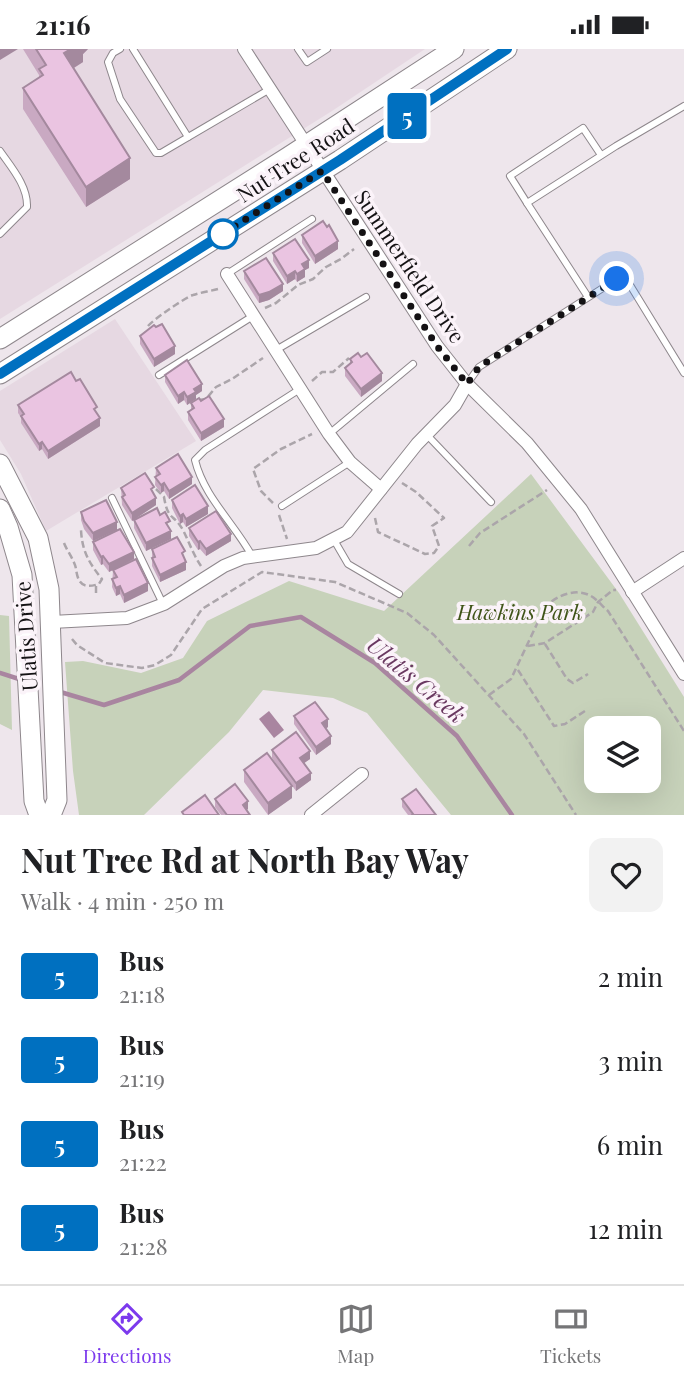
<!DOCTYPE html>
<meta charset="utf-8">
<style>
body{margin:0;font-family:"Playfair Display",serif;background:#f2f2f2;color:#202124;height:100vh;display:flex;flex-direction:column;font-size:26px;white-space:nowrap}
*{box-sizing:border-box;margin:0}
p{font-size:23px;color:#757577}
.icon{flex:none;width:38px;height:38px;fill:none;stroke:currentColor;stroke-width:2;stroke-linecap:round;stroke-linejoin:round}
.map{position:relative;height:766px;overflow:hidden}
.side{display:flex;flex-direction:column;background:#fff;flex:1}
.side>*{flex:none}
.badge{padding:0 14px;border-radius:5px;font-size:24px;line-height:46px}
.buttons{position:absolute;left:584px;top:667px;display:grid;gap:14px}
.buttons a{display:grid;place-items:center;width:77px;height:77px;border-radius:14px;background:#fff;box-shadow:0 7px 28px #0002;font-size:35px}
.you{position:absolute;width:35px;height:35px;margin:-18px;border:5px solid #fff;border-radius:50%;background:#1a73e8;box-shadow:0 0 0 10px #1a73e833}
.map>.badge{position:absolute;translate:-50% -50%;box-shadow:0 0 0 4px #fff}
.round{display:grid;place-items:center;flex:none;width:74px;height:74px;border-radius:14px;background:#f2f2f2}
.head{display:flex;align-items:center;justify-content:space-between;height:119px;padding:0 21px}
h1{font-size:33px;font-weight:700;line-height:52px}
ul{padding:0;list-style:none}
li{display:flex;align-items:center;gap:21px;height:84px;padding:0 21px}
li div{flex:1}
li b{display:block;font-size:26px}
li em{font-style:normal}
li .badge{min-width:77px;font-weight:700;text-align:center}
.status{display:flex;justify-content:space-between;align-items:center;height:49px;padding:0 35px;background:#fff;direction:ltr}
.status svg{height:19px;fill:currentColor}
.tab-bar{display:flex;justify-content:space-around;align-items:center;height:98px;border-top:2px solid #e0e0e0;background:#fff;font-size:19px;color:#757577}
.tab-bar a{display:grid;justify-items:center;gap:4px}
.tab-bar .on{color:#7c3aed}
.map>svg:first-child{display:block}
</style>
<div class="status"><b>21:16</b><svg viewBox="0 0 49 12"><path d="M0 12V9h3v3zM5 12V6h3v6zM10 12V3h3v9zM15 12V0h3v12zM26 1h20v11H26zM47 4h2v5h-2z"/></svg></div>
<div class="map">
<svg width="684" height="766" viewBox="0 0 684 766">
<rect width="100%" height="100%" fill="#eee6ec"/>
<g fill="#e6d8e2">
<polygon points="0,0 425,0 332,62 0,270"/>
<polygon points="115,270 196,392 46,482 21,425 0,391 0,342"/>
</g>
<g fill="#c7d2ba" fill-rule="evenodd">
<path d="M 531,425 L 619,544 L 684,648 L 684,766 L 451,766 L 367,664 L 333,649 L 263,641 L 229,683 L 144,766 L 79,766 L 73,722 L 65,613 L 83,612 L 141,624 L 183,609 L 207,572 L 289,532 L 384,562 ZM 597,679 L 649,679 L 649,732 L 597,732 Z"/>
<polygon points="0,566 9,567 12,681 0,675"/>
</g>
<polygon fill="#a985a0" points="269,662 284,681 274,689 259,670"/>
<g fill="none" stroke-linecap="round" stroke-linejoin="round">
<g stroke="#a985a0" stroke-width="4.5">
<polyline points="0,624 22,631"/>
<polyline points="57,642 104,656 179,631 250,577 301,568 375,614 457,687 512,766"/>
</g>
<g stroke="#8e878c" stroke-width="8">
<g id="service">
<polyline points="120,0 113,4 108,13 120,50 156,104 161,104 270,40"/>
<polyline points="133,0 188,88"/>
<polyline points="298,0 307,13 327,0"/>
<path d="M 0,102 C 11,118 28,137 27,158 L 0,185"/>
<polyline points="527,154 510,127 583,79 601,106"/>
<polyline points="227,225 312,170"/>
<polyline points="588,248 527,154 616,97 684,57"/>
<polyline points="276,301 366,248"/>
<polyline points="159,326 253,267"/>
<polyline points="467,335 479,318 617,230 630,236 684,324"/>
<polyline points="329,385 413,315"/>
<polyline points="427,386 491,453"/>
<polyline points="112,449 163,555"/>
<polyline points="282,457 350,413"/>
<polyline points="334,491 348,515 399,545"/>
<path d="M 252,507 C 234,474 204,448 195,411 L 205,401 L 300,340"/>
</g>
</g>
<g stroke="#8e878c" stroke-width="14">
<g id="minor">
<polyline points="244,0 437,297 467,335 527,394 581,460 684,625"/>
<polyline points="227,225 329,385 350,413 381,440"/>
<polyline points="632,543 684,509"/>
<polyline points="52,573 127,569 164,555 224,517 243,509 316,499 347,483 417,395 455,356 467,335"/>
<polyline points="311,766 362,725"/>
</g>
</g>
<g stroke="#8e878c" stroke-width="21">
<g id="secondary">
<polyline points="0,290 288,108 454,0"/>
<polyline points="0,325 340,111 507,0"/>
<polyline points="0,415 38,489 49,540 57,751 51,766"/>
<polyline points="0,460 8,478 22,526 34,752 39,766"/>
</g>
</g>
<g stroke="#aba5aa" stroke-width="2.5" stroke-dasharray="7 3.5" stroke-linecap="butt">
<polyline points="265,259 276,254 298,236 313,230 326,218 341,210 354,200"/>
<path d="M 148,277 C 154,270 186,248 193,246 C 202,243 212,242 221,239"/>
<polyline points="312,332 322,323 333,323 349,309"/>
<polyline points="199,351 206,350 216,338 232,330 263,309"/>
<path d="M 156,440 L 164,448 C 168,472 173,464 183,481 C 189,493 193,505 201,517"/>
<polyline points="273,454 261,442 253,420 281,400 312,385"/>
<polyline points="279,466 287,490"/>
<polyline points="375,469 378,483 425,505 434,504 439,497 432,477 444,469 416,443 402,434"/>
<path d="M 64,494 C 67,502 75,512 76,520 C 78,535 83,540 99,535 L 102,530 C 89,514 82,502 81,481"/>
<polyline points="469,497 480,484 547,441"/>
<polyline points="96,537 96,547"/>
<polyline points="72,590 77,596 105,614 142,619 155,616 171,606 202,560 262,523 335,533 407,564 434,586 524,685 576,766"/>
<polyline points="545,595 567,630 573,634 588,625"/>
<polyline points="528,597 545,594 593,563 598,553 613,541 616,541"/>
<polyline points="518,621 554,677 565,675 585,662"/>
<path d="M 489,646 L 511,630 L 545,558 C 556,547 574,539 589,546 C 596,549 602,557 608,562 L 684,682"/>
</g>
<use href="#service" stroke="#fff" stroke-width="6"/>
<use href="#minor" stroke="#fff" stroke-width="12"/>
<use href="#secondary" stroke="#fff" stroke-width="19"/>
</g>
<g fill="#c9a9c2">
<polygon points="23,0 88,0 83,5 83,13 74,19 130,130 86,158 23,60 23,39 39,29 39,26"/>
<polygon points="302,186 338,200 315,215 302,194"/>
<polygon points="273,204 309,219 305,221 305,228 297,233 295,230 287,235 273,212"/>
<polygon points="244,222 283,242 269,251 259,254 244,230"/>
<polygon points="140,287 175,305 154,318 140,295"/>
<polygon points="350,310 382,332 361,348 345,327 345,319 350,315"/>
<polygon points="165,326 202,342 196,346 196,350 187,356 184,351 178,355 165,333"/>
<polygon points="191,354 224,378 201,392 188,371 188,363 191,361"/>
<polygon points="18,356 97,365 100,377 48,410 42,400 39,402 21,374 21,368 18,364"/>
<polygon points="156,419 192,435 169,450 164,442 161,444 155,436"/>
<polygon points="121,439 154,445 156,456 132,472 122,456"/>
<polygon points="172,451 208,465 186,478 183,473 180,475 172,459"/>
<polygon points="81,463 117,481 93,492 84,480 81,471"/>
<polygon points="160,466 170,480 171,490 146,502 134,479 134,471"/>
<polygon points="189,479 231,492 206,507 200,500 198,501 189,487"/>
<polygon points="93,493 134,510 109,523 103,515 101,516 93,501"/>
<polygon points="152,500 185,510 186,521 160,533 152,517"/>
<polygon points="113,521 148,542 124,554 120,545 116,547 112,538"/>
<polygon points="294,667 328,678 325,680 331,695 316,706 294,675"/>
<polygon points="272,701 310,710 304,714 311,731 296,742 272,709"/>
<polygon points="244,721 292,749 268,766 244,733"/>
<polygon points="215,750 248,760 246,761 250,766 221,766 215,758"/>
<polygon points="402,750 436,766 408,766 402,758"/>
</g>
<g fill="#a4899e">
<polygon points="0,0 18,0 0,11"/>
<polygon points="71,0 88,0 83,5 83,13 64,25 64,4"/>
<polygon points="130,109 130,130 86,158 86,138"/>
<polygon points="338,192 338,200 315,215 315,207"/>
<polygon points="309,211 309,219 305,221 305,228 297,233 297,225 302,215"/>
<polygon points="295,222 295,230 287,235 287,227"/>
<polygon points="283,235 283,242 269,251 259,254 259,246"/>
<polygon points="175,297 175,305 154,318 154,310"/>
<polygon points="382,324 382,332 361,348 361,340"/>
<polygon points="202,335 202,342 196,346 196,350 187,356 187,348 194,340"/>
<polygon points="184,343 184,351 178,355 178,347"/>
<polygon points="100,369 100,377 48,410 48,402"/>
<polygon points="224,370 224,378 201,392 201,384"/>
<polygon points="42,393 42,400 39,402 39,395"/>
<polygon points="192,428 192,435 169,450 169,442"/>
<polygon points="164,434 164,442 161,444 161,436"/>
<polygon points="156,449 156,456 132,472 132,464"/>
<polygon points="208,457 208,465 186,478 186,470"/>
<polygon points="183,465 183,473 180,475 180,467"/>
<polygon points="117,473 117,481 93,492 93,484"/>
<polygon points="171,482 171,490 146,502 146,494"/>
<polygon points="231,485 231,492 206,507 206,500"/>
<polygon points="200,492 200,500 198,501 198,493"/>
<polygon points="134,503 134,510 109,523 109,515"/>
<polygon points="103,507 103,515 101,516 101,508"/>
<polygon points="186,513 186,521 160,533 160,526"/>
<polygon points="148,534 148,542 124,554 124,546"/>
<polygon points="120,537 120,545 116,547 116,539"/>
<polygon points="328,670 328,678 322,682 322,674"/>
<polygon points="331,687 331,695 316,706 316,698"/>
<polygon points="310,702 310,710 300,717 300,709"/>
<polygon points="311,724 311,731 296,742 296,734"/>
<polygon points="292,737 292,749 268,766 268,754"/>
<polygon points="248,752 248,760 243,764 243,756"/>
</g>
<g fill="#eac4e1" stroke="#a4899e" stroke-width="2">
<polygon points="36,0 71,0 64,4 130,109 86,138 23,39 43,26 39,20 46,16"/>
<polygon points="323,172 327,178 329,176 338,192 315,207 302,186"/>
<polygon points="295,190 309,211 302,215 305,220 297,225 295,222 287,227 273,204"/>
<polygon points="266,209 283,235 269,243 259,246 244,222"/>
<polygon points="162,275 175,297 154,310 140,287 154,276 156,278"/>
<polygon points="358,304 361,308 367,304 382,324 361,340 345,319 352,313 350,310"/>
<polygon points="187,311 202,335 194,340 196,343 187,348 184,343 178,347 165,326"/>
<polygon points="71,323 76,332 80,330 97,358 94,360 100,369 48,402 42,393 39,395 21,367 24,365 18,356"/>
<polygon points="209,347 224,370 201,384 188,363 194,359 191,354 199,349 201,352"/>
<polygon points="178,405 192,428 169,442 164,434 161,436 155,428 160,425 156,419"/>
<polygon points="145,424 154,438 151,440 156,449 132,464 122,448 125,446 121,439"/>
<polygon points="195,436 208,457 186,470 183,465 180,467 172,451"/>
<polygon points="106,451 117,473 93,484 84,472 81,463"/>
<polygon points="157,459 160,466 165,463 170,472 166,474 171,482 146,494 134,471"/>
<polygon points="216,462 231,485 206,500 200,492 198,493 189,479"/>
<polygon points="120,480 134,503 109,515 103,507 101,508 93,493"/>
<polygon points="177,488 185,502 182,504 186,513 160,526 152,509 155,508 152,500"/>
<polygon points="136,510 148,534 124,546 120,537 116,539 112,530 117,528 113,521"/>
<polygon points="315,653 328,670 322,674 331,687 316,698 294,667"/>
<polygon points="296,683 310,702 300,709 311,724 296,734 272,701"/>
<polygon points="267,704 292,737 268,754 244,721"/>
<polygon points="235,735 248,752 243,756 250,766 227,766 215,750"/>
<polygon points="416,740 436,766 412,766 413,765 402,750"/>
<polygon points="205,746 219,766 184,766 182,763"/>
</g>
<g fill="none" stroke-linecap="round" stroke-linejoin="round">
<g stroke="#fff" stroke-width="16">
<polyline id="line" points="0,325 340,111 507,0"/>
</g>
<use href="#line" stroke="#0070c0" stroke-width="10"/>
<polyline stroke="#141214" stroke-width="7" stroke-dasharray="0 12.6" points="223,185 213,191 322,122 437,297 467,335 479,318 617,230"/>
</g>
<circle fill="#fff" stroke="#0070c0" stroke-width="3.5" cx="223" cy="185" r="14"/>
<g text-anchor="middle" stroke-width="7" stroke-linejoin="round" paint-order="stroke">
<g font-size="21" fill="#141214" stroke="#fbf3f9">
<text transform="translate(296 112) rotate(-33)" y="7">Nut Tree Road</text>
<text transform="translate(409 218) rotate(56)" y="7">Summerfield Drive</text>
<text transform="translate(27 587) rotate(-94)" y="7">Ulatis Drive</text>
</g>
<g font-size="21" font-style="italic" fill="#3f5418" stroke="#fbf3f9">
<text x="520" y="571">Hawkins Park</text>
</g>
<g font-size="23" font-style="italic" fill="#693860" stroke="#fbf3f9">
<text transform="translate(416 631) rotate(40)" y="8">Ulatis Creek</text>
</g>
</g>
</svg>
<div class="buttons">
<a><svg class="icon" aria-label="layers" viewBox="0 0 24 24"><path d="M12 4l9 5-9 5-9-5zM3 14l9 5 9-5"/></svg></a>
</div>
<div class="you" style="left:617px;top:230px"></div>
<b class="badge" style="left:407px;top:67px;background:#0070c0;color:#fff">5</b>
</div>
<section class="side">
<div class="head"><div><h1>Nut Tree Rd at North Bay Way</h1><p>Walk · 4 min · 250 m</p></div><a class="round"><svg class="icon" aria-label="heart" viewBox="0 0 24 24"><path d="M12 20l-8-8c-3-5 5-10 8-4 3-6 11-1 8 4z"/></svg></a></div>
<ul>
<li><span class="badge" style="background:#0070c0;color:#fff">5</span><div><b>Bus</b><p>21:18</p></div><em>2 min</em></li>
<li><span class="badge" style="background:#0070c0;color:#fff">5</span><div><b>Bus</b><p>21:19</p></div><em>3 min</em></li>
<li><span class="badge" style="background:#0070c0;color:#fff">5</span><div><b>Bus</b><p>21:22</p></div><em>6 min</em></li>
<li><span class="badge" style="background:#0070c0;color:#fff">5</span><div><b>Bus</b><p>21:28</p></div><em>12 min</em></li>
</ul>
</section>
<nav class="tab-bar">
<a class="on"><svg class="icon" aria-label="directions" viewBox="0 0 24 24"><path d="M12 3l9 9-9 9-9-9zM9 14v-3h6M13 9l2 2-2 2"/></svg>Directions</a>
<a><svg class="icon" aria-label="map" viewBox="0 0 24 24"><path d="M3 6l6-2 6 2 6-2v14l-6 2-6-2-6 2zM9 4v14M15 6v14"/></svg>Map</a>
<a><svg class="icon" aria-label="tickets" viewBox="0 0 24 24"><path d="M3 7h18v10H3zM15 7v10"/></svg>Tickets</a>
</nav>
